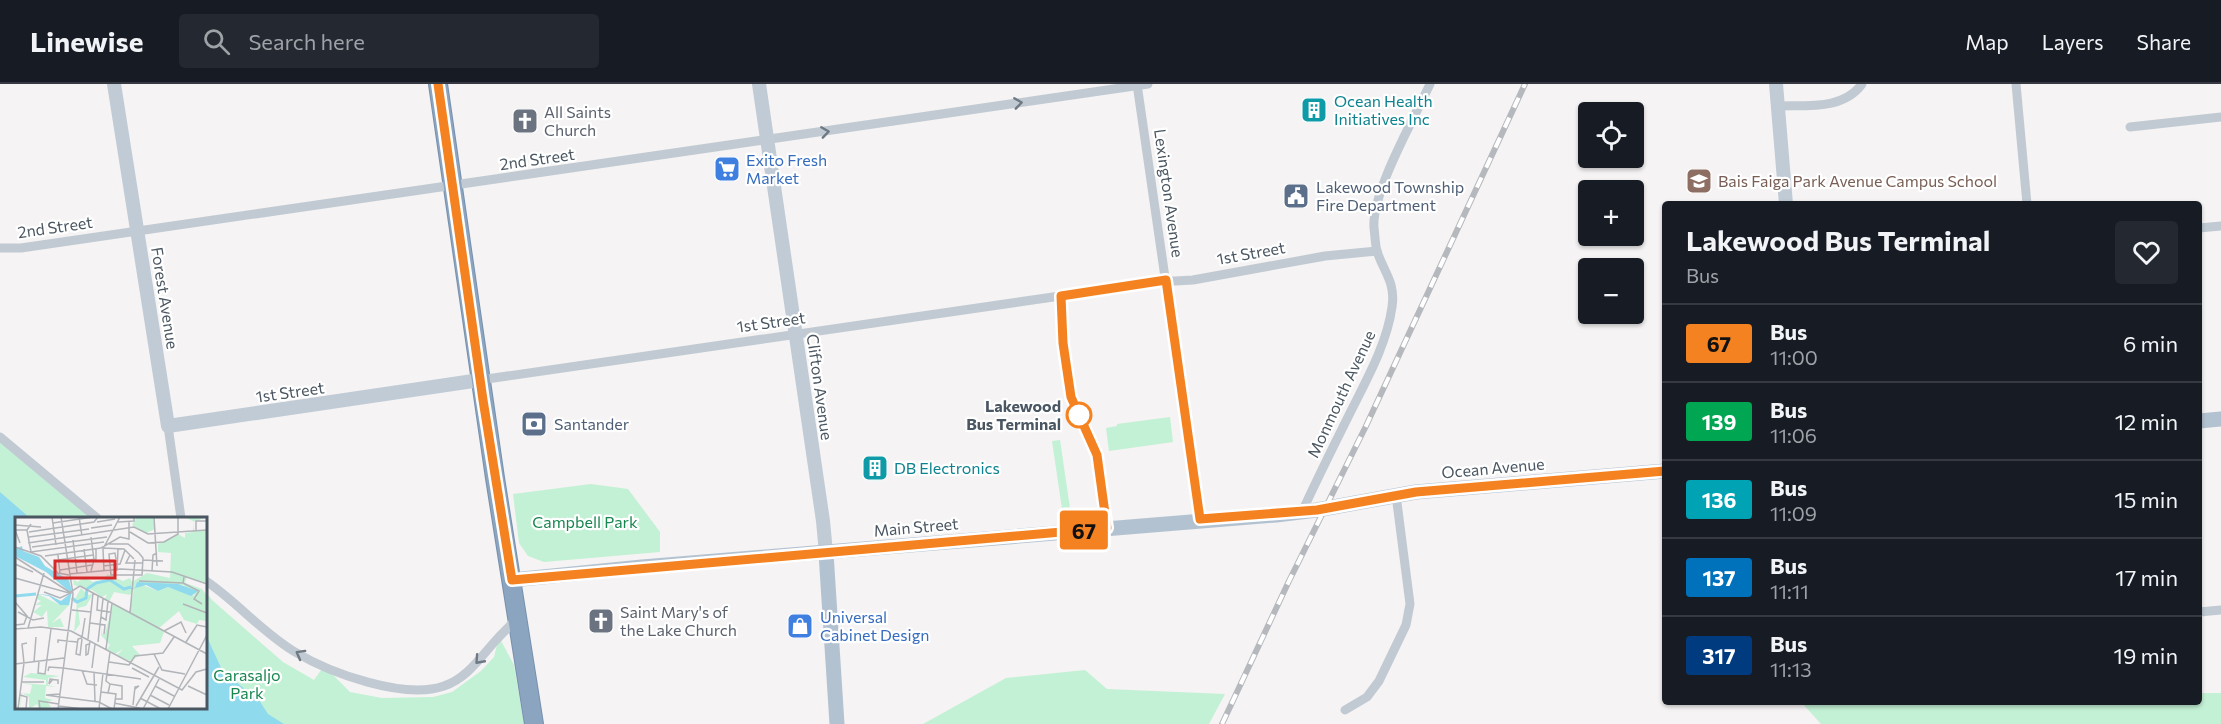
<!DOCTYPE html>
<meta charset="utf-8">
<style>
body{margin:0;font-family:Commissioner,sans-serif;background:#242831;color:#f1f3f6;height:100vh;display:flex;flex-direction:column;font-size:22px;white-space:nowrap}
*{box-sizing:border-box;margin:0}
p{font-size:20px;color:#9ea1a6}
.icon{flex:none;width:33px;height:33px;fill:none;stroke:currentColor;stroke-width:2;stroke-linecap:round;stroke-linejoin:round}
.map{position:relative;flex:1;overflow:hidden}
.sheet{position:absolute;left:1662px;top:117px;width:540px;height:504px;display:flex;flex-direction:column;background:#171b24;border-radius:6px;box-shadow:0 2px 4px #0004}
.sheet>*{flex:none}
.badge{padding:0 12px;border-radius:4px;font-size:21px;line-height:39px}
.buttons{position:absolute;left:1578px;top:18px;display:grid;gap:12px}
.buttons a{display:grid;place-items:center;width:66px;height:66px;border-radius:6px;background:#171b24;box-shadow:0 2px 4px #0004;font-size:30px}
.map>.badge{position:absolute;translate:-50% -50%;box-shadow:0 0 0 3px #fff}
.round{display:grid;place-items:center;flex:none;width:63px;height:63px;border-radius:6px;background:#242831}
.summary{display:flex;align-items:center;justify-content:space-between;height:102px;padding:0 24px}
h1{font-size:28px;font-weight:700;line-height:45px}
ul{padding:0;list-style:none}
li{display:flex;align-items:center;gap:18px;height:78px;padding:0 24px;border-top:2px solid #363941}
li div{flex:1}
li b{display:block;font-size:22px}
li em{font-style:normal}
li .badge{min-width:66px;font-weight:700;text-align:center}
header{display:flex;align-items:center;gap:36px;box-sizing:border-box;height:84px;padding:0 30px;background:#171b24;border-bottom:2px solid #363941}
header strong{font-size:28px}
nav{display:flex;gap:33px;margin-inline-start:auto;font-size:21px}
.search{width:420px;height:54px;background:#242831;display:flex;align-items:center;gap:15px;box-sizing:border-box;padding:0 21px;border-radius:6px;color:#9ea1a6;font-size:22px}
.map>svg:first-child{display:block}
</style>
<header>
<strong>Linewise</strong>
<div class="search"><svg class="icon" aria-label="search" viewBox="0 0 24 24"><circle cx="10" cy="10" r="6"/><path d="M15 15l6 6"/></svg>Search here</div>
<nav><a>Map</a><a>Layers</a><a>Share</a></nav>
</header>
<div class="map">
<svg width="2221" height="640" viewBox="0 0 2221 640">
<rect width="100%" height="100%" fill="#f5f3f3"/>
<g fill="#c3f1d5">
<polygon points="1170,333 1173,358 1109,367 1106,344 1117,342 1117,340"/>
<polygon points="0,353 97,434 16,434 16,624 206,624 206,508 212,516 283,578 314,596 324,582 350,608 382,614 433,613 452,608 481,587 494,573 499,553 514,581 524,640 0,640"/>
<polygon points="1060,356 1070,424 1062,425 1052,357"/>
<polygon points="591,400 628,405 660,448 660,468 544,478 528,472 519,459 513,410"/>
<polygon points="1085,586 1107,605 1225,610 1209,640 923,640 1006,594"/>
<polygon points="2199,609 2221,609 2221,640 1821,640 1801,618 2199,618"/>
</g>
<polygon fill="#90daee" points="0,408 30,434 16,434 16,624 206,624 206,551 223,588 259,616 268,630 284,640 0,640"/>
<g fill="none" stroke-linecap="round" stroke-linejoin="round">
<g stroke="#7690ad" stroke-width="20">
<polyline id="highway" points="438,0 495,394 534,640"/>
</g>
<g stroke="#c1cad2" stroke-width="9">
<polyline points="1137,0 1200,435"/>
<polyline points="2016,0 2027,120"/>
<path d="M 1778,22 C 1808,21 1843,26 1862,0"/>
<polyline points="2130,43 2221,33"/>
<polyline points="2199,144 2221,142"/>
<polyline points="0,164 21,164 1148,0"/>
<polyline points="480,296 1157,198 1193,196 1325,172 1377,167"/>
<polyline points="168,342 181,434"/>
<polyline points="0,353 97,434"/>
<path d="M 1302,428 C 1318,393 1335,359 1352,325 C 1368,293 1387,259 1392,223 C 1396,198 1383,187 1377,167 C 1375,160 1375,151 1374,144 C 1371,109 1415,33 1430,0"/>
<path d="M 206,497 C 237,518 263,549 295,568 C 330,589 404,616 444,602 C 468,594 481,572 498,554 C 504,547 511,542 516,534"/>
<polyline points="2199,528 2221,526"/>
<polyline points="1345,626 1367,613 1379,597 1406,541 1410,520 1396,411"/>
</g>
<g stroke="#c1cbd6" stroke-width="14">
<polyline points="114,0 168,342 480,296"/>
<polyline points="759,0 823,437 826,469"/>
<polyline points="1776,0 1786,120"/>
</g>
<g stroke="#b3c2d1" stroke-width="15">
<polyline points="2199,337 2221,335"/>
<polyline points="826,469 837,640"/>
<polyline points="512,496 642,483 1276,431 1317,426 1416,408 1665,387"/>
</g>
<use href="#highway" stroke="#8ba5c1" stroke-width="18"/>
<g stroke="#b5b8bd" stroke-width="6">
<polyline id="rail" points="1222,640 1289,497 1366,342 1525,0"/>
</g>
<use href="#rail" stroke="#fff" stroke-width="4" stroke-dasharray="11" stroke-linecap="butt"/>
</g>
<defs><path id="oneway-chevron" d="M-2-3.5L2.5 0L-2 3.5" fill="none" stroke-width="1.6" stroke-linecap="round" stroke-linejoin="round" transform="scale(1.5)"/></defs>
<g stroke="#6e7983">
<use href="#oneway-chevron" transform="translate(1018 19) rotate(-8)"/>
<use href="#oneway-chevron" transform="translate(825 48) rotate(-8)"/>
<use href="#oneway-chevron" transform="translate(300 570) rotate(-151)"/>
<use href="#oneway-chevron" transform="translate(479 576) rotate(132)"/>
</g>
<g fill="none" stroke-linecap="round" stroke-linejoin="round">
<g stroke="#fff" stroke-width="14">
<polyline id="line" points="438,0 483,316 512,496 1107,444 1097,371 1071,313 1063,259 1061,212 1166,196 1200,435 1317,426 1416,408 1665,387"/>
</g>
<use href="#line" stroke="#f58220" stroke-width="9"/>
</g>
<defs>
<g id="building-square" transform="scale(1.35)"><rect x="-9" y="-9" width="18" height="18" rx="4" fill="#0f9aa8" stroke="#fff"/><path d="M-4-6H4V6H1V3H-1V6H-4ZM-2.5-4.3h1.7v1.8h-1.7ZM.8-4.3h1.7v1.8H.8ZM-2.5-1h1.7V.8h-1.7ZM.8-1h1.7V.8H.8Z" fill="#fff"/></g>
<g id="church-square" transform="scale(1.35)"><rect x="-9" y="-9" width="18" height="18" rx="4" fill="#6b7280" stroke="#fff"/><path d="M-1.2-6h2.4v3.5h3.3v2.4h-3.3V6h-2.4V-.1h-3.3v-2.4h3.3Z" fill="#fff"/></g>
<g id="supermarket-square" transform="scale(1.35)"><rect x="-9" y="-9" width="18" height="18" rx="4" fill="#3f7fe0" stroke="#fff"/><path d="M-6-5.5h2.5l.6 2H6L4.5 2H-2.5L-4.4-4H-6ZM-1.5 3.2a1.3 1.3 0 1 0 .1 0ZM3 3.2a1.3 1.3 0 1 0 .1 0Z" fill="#fff"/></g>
<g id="school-square" transform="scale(1.35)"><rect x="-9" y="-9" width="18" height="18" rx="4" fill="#8d6e63" stroke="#fff"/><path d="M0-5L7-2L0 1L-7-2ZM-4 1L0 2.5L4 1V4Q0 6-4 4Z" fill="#fff"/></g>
<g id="civic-square" transform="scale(1.35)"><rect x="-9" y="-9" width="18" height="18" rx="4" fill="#5c6f8a" stroke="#fff"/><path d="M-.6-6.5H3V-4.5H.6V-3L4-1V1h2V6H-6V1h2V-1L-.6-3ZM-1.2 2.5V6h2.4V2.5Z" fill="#fff"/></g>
<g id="bank-square" transform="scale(1.35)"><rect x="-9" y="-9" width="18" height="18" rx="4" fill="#5c6f8a" stroke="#fff"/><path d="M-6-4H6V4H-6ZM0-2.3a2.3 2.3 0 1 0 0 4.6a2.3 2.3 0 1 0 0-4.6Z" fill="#fff"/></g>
<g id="shop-square" transform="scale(1.35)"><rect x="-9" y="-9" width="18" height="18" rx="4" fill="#3f7fe0" stroke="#fff"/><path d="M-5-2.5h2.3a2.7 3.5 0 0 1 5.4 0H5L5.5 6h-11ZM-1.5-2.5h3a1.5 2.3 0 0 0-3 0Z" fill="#fff"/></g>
</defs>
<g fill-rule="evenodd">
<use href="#building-square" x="1314" y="26"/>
<use href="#church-square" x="525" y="37"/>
<use href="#supermarket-square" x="727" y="85"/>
<use href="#school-square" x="1699" y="97"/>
<use href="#civic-square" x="1296" y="112"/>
<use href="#bank-square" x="534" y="340"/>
<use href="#building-square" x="875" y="384"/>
<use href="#church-square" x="601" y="537"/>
<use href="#shop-square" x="800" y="542"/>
</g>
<circle fill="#fff" stroke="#f58220" stroke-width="3" cx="1079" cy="331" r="12"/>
<g text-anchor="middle" stroke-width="4.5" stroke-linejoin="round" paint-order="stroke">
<g font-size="16" fill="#0d838f" stroke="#fff" text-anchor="start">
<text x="1334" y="23">Ocean Health<tspan x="1334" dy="18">Initiatives Inc</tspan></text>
<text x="894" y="390">DB Electronics</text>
</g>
<g font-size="16" fill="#5b616d" stroke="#fff" text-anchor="start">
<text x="544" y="34">All Saints<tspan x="544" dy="18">Church</tspan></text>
<text x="620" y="534">Saint Mary's of<tspan x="620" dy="18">the Lake Church</tspan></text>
</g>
<g font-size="16" fill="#4a5661" stroke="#fff">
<text transform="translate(537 75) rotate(-8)" y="6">2nd Street</text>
<text transform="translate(1169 109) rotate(82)" y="6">Lexington Avenue</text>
<text transform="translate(55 143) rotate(-8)" y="6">2nd Street</text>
<text transform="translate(1251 169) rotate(-10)" y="6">1st Street</text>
<text transform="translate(165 214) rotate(81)" y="6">Forest Avenue</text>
<text transform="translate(771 238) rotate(-8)" y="6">1st Street</text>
<text transform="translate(820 303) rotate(82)" y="6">Clifton Avenue</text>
<text transform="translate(290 308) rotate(-8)" y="6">1st Street</text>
<text transform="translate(1341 310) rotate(-65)" y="6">Monmouth Avenue</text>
<text transform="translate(1493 384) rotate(-5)" y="6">Ocean Avenue</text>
<text transform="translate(916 443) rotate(-5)" y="6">Main Street</text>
</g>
<g font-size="16" fill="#366cbe" stroke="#fff" text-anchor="start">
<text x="746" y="82">Exito Fresh<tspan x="746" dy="18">Market</tspan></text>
<text x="820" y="539">Universal<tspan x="820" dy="18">Cabinet Design</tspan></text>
</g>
<g font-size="16" fill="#785e54" stroke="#fff" text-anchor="start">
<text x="1718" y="103">Bais Faiga Park Avenue Campus School</text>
</g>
<g font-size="16" fill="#4e5e75" stroke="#fff" text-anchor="start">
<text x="1316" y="109">Lakewood Township<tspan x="1316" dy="18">Fire Department</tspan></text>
<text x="554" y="346">Santander</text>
</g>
<g font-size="16" font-weight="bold" fill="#4a5661" stroke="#fff" text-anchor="end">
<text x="1061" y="328">Lakewood<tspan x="1061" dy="18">Bus Terminal</tspan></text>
</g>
<g font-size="16" fill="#17864f" stroke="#fff">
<text x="585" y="444">Campbell Park</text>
<text x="247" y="597">Carasaljo<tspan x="247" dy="18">Park</tspan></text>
</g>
</g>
<g transform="translate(15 433)">
<rect width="192" height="192" fill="#f5f3f3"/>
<path d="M 122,0 L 138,0 L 140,12 L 131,16 L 117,8 ZM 169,0 L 192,0 L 178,5 L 179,13 L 192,13 L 192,66 L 172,60 L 170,66 L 187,72 L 192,79 L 192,104 L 184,103 L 182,107 L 169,103 L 164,94 L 144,111 L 149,115 L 145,126 L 117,129 L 125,138 L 115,144 L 102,138 L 108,132 L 100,137 L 92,132 L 95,128 L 86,118 L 87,110 L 87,117 L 90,117 L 98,87 L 114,96 L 119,72 L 115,78 L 99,75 L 94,85 L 90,82 L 92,77 L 87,80 L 77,73 L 59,68 L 58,63 L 63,65 L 69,60 L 78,65 L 90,63 L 92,57 L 108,64 L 115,61 L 117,65 L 132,56 L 155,61 L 156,36 L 143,35 L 143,27 L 163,17 L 170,21 L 170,16 L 178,15 L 178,4 ZM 122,66 L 168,68 L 181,79 L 153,70 L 143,74 ZM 66,71 L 73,78 L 78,77 L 71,89 L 63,91 L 65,107 L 59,115 L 62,85 L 58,86 ZM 23,77 L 45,88 L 55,87 L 37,106 L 45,101 L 49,110 L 33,110 L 32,93 L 27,100 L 18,95 L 27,88 L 20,88 L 26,84 L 22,82 ZM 16,156 L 45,159 L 33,161 L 33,168 L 41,170 L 31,169 L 30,181 L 38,183 L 32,185 L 36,190 L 24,192 L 22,187 L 14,192 L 14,180 L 7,176 L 5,192 L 6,176 L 15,177 L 17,168 L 7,166 L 31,168 L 31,163 L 8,160 Z" fill="#c3f1d5" fill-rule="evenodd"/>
<path d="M 7,29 L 8,34 L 24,40 L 30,49 L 54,63 L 57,74 L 54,88 L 45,88 L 34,79 L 22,77 L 34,78 L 46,84 L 56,76 L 31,55 L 0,39 L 0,32 ZM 122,65 L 163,67 L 183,74 L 176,79 L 153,70 L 143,74 L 131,68 L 117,72 L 112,70 L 120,71 Z" fill="#90daee"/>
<path fill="none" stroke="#90daee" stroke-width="3" d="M 0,79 L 21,77M 57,81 L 62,85 L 71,81 L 72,72 L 81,66 L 95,63 L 109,72 L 116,70"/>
<path fill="none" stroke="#b1b4b9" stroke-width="1.5" d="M 37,0 L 41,28M 64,0 L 67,19M 139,0 L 142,49M 82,5 L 100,2M 103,5 L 119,4 L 119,0M 38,6 L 78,0M 0,8 L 26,10M 47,10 L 79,5 L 83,0M 76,11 L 97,8M 12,13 L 16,35 L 89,25M 181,13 L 181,4 L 192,4M 14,15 L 47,10M 115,15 L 133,26 L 149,25 L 163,17 L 163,0M 14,20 L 74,12M 76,20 L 79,43 L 76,54M 58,23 L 62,56M 5,26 L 0,13 L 12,13 L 16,7M 13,26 L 119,10 L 133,17 L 192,13M 94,27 L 113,27 L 124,36 L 128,41 L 127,58 L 96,58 L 94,37 L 100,36 L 101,42M 0,30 L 26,39 L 43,56 L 54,58M 17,30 L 92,20M 88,31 L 109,32 L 119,42M 69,32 L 72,55M 43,38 L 45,57M 115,38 L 111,46 L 128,46M 30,39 L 86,31 L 105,20 L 114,22 L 114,4M 0,40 L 56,76 L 45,81 L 29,75M 43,43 L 78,38M 128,43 L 148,44M 61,45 L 81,42 L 81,32M 0,47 L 18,55M 88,49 L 105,47 L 110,33M 45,53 L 77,48M 89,54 L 88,32 L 105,0M 102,54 L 103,32M 137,54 L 138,38 L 142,36M 54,57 L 106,52 L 157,55 L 192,67M 169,60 L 168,66 L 184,74 L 179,82 L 187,87M 0,61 L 54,76 L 65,69M 124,64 L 168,66M 65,69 L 192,137M 83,79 L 82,93 L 95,95M 0,85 L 12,99 L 9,107 L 0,108M 168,87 L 192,96M 57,93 L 76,95M 3,95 L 18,103 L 29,101M 115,96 L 120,43M 86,100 L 91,103 L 93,84M 75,106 L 90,108 L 89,117M 13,111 L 29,56M 0,112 L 26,110 L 56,114 L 167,173 L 181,155 L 192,152M 149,114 L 166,105 L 171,116M 67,120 L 70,101M 67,122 L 65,138 L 61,137 L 63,122 L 67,121M 73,122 L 78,76M 83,125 L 88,82M 171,125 L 182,108 L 192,110M 43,126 L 43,123 L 62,125M 74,127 L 71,128 L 71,138 L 73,137 L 75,124M 91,132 L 97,86M 139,137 L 147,153 L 170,157M 24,144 L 23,156 L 30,157 L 36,112M 19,145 L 21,120M 94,145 L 114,148 L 120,139 L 148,136 L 159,120M 0,147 L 49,141M 77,151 L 80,127M 117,151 L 134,160M 67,153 L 72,167 L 82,168M 33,154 L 34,150 L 48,151 L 126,162M 79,155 L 80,184M 38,162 L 34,167 L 35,162 L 42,163 L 43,163 L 43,167M 7,165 L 29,165M 95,167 L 91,164 L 95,135M 140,169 L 159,179M 173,169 L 192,178M 86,175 L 101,177 L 99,192M 93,176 L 95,167 L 107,169 L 107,182 L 100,182M 5,178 L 12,180 L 11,192M 135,178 L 154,188M 45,180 L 84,185 L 97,192M 45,180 L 31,178 L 45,177M 125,181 L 146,192M 99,186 L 129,192M 118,188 L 120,170 L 124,169 L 120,172M 44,189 L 68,192M 121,189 L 144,150M 3,192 L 9,146 L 7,127 L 12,126M 25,192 L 24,184 L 44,187M 43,192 L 58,77 L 46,0M 84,192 L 88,156M 128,192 L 144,162M 153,192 L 192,118"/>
<path fill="#d62828" fill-opacity="0.15" stroke="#d62828" stroke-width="3" d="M 40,44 L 100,44 L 100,61 L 40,61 Z"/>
<rect width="192" height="192" fill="none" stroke="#4a5661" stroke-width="3"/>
</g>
</svg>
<div class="buttons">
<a><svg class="icon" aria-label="locate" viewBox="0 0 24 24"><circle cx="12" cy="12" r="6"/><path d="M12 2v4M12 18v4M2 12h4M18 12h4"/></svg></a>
<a>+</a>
<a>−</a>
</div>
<b class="badge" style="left:1084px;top:446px;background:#f58220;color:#111">67</b>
<section class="sheet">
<div class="summary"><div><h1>Lakewood Bus Terminal</h1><p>Bus</p></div><a class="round"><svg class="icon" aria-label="heart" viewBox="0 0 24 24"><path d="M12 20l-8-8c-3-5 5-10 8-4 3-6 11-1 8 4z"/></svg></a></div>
<ul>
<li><span class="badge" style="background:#f58220;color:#111">67</span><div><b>Bus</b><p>11:00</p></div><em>6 min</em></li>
<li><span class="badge" style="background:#00a651;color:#fff">139</span><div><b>Bus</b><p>11:06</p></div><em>12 min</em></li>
<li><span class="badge" style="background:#00a3b4;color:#fff">136</span><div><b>Bus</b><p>11:09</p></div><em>15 min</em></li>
<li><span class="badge" style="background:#0072bc;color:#fff">137</span><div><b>Bus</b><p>11:11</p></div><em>17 min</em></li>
<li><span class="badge" style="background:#003b80;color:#fff">317</span><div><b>Bus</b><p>11:13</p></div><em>19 min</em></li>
</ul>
</section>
</div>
